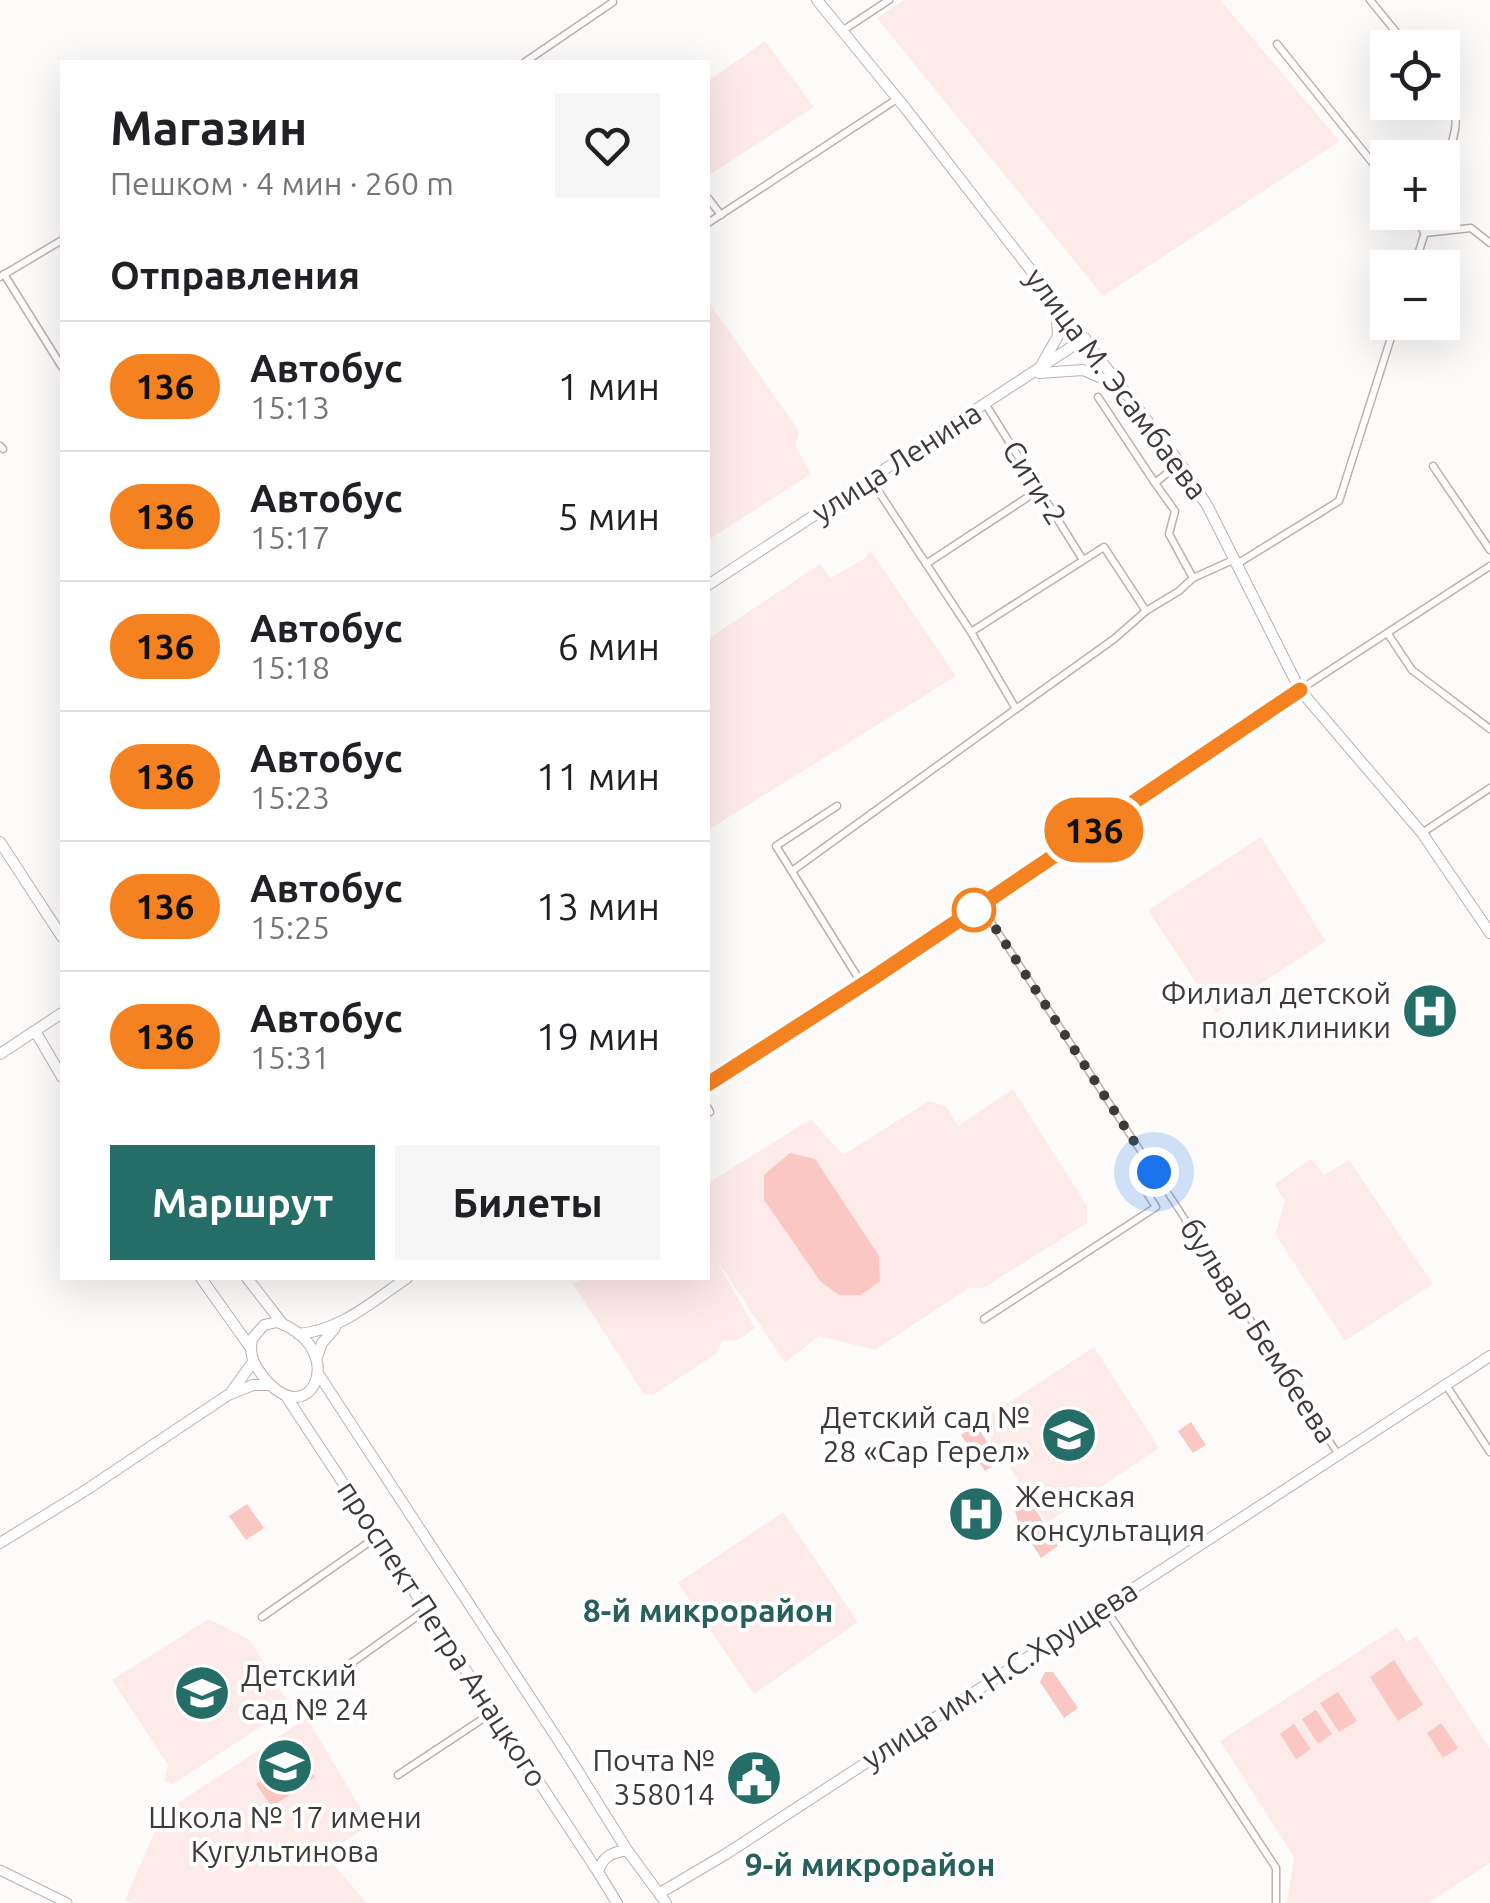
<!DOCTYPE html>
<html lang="ru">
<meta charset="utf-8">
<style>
body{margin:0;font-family:Ubuntu,sans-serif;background:#f6f6f6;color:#202124;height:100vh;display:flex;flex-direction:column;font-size:38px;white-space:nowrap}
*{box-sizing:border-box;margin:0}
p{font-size:32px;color:#757577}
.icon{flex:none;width:55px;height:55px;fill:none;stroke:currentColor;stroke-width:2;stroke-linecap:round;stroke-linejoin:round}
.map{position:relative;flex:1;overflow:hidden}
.details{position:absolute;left:60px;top:60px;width:650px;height:1220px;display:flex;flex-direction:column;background:#fff;border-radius:0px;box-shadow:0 10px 40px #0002}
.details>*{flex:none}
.badge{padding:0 20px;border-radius:32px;font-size:35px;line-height:65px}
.controls{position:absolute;left:1370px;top:30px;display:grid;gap:20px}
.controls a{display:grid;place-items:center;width:90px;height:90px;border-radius:0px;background:#fff;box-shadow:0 10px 40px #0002;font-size:50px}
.you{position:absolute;width:50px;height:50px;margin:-25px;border:8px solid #fff;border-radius:50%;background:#1a73e8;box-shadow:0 0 0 15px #1a73e833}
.map>.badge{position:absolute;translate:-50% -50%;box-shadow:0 0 0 5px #fff}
h2{padding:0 50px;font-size:38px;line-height:90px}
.round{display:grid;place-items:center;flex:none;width:105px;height:105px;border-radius:0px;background:#f6f6f6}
.headline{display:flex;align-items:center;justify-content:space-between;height:170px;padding:0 50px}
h1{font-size:48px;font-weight:700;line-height:75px}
.action{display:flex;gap:20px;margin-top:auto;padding:20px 50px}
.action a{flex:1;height:115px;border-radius:0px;background:#256e68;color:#fff;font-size:40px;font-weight:700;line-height:115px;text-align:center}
.action a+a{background:#f6f6f6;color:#202124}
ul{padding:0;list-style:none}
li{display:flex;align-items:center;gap:30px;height:130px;padding:0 50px;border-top:2px solid #e0e0e0}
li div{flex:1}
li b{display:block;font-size:38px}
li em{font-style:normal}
li .badge{min-width:110px;font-weight:700;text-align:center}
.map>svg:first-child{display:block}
</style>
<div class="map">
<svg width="1490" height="1903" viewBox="0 0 1490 1903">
<rect width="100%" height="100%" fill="#fdfbfa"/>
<g fill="#fdebea">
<polygon points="904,0 1220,0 1340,141 1103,296 877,18"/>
<polygon points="765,41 814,107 708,176 708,81"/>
<polygon points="708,301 799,431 796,446 811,474 708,540"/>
<polygon points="870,550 956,676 708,830 708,639 820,564 831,578 865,558"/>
<polygon points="1261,837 1326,941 1216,1013 1148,910"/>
<polygon points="1432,993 1447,1017 1427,1030 1412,1006"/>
<polygon points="1013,1089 1087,1206 1087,1223 983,1288 969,1288 875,1350 819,1336 785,1363 714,1256 755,1328 738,1340 722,1341 716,1354 653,1395 644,1394 573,1284 583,1278 708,1278 708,1183 811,1119 843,1155 929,1101 946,1106 958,1126"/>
<polygon points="1311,1159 1324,1175 1349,1160 1433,1284 1345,1341 1275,1234 1285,1202 1275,1184"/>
<polygon points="1094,1347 1159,1448 1047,1523 979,1422"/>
<polygon points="783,1512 858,1622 754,1694 678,1583"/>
<polygon points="209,1619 250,1640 291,1707 173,1784 164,1781 168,1765 112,1680"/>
<polygon points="1397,1627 1407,1642 1417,1636 1490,1749 1490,1863 1428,1903 1287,1903 1294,1857 1220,1741"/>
<polygon points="307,1718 370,1824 325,1855 367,1903 133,1903 125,1900 163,1813"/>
</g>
<g fill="#fbc7c2">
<polygon points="790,1153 815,1159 879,1256 880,1281 861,1295 839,1295 821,1282 764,1200 764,1175"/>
<polygon points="1191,1422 1206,1445 1193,1453 1178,1431"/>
<polygon points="976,1425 1000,1461 985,1471 961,1435"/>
<polygon points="1020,1503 1025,1509 1032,1504 1058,1546 1041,1558 1018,1522 1014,1507"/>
<polygon points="247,1504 264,1528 246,1540 229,1516"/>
<polygon points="1394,1660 1423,1705 1398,1721 1370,1677"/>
<polygon points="1045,1672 1053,1672 1078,1708 1064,1718 1040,1682"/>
<polygon points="1338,1692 1357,1721 1339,1732 1320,1703"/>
<polygon points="1316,1710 1332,1734 1318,1744 1302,1719"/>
<polygon points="1441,1723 1458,1748 1443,1758 1427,1733"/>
<polygon points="1294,1724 1311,1749 1296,1759 1280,1734"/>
<polygon points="299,1754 315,1777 272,1807 256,1784"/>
</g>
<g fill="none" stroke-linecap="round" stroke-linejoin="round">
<g stroke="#bcb0ae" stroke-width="8">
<polyline id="pedestrian" points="981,906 1338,1454"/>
</g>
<g stroke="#bcb0ae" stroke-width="9">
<g id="minor">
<polyline points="1370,0 1409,48"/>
<polyline points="842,31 889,0"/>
<polyline points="1277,44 1388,182"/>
<polyline points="525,62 613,2"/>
<path d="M 1442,89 C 1467,119 1452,139 1442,172"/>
<polyline points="708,198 721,215"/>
<polyline points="1410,212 1425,233 1471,228 1490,243"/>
<polyline points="708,223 897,99"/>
<polyline points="1414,268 1431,212"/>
<polyline points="4,274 62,367"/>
<polyline points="0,277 62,240"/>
<polyline points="1098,397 1155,483 1180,463"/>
<polyline points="986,405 1083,560"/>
<polyline points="0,446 3,449"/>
<polyline points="1433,466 1490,550"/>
<polyline points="871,480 971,632 1016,709 1114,639 1146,611 1104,547 971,632"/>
<polyline points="1155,483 1175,511 1169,534 1193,578 1233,560"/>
<polyline points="926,564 1037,491"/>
<polyline points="1237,564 1339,501 1396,322"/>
<polyline points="1146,611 1179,591 1193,578"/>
<polyline points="1388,634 1412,670 1490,729"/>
<polyline points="1301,689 1490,566"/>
<polyline points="837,806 776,846 862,984"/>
<polyline points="1422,833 1490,788"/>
<polyline points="792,871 1016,709"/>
<polyline points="708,1108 710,1112"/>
<polyline points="984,1319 1156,1207 1144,1188"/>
<polyline points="1446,1385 1490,1452"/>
<polyline points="1105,1608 1276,1868 1276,1903"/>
<polyline points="262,1617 378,1536"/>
<polyline points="343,1669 426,1610"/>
<polyline points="398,1775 493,1712"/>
</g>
</g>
<g stroke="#bcb0ae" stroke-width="11">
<polyline id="tertiary" points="0,1870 67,1903"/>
</g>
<g stroke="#bcb0ae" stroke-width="12">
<g id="secondary">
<polyline points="0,842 62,937"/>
<polyline points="35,1031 62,1077"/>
<polyline points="708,1084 873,978 1300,690"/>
<polyline points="201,1278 250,1347"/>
<polyline points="247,1278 282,1323"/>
<path d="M 277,1322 C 351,1348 310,1438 262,1375 C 253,1363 249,1354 252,1339 L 264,1325 Z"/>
<path d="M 298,1334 C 340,1331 373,1301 407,1278"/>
<polyline points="317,1357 322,1343 335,1328"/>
<polyline points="319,1375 564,1749 627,1850"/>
<polyline points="232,1391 253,1362"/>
<polyline points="286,1396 598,1872"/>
<polyline points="0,1543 83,1492 228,1395 253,1385 270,1385"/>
</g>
</g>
<g stroke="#bcb0ae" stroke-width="12">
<g id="primary">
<polyline points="817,0 906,109 1180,463 1208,507 1300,690 1422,833 1490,933"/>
<polyline points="1042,364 1058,336 1056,301"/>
<polyline points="1039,373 1083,370 1118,385"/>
<polyline points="708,585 1085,338"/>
<polyline points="0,1054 62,1013"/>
<polyline points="660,1893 726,1854 1490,1356"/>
<path d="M 617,1903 L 598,1872 C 603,1856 611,1853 627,1850 L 666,1903"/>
</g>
</g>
<use href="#pedestrian" stroke="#fff" stroke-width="5"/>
<use href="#minor" stroke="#fff" stroke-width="6"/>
<use href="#tertiary" stroke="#fff" stroke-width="9"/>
<use href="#secondary" stroke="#fff" stroke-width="10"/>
<use href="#primary" stroke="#fff" stroke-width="10"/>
</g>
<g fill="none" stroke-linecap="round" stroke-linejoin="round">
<g stroke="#fff" stroke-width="22">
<polyline id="line" points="708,1084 873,978 1300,690"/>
</g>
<use href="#line" stroke="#f58220" stroke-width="15"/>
<polyline stroke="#3f3a39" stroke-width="10" stroke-dasharray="0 18" points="974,910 981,906 1154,1172"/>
</g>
<defs>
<g id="hospital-disc" transform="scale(2.875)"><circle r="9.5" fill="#256e68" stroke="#fff"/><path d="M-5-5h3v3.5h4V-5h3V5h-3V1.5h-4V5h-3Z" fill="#fff"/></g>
<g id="school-disc" transform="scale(2.875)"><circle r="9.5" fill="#256e68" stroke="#fff"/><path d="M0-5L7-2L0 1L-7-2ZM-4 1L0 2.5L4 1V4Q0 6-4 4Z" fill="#fff"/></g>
<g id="civic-disc" transform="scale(2.875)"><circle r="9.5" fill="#256e68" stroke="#fff"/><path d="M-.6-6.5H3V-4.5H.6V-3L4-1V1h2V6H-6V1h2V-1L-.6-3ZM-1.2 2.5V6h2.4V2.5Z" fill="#fff"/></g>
</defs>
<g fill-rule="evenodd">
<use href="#hospital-disc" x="1430" y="1011"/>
<use href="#school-disc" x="1069" y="1435"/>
<use href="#hospital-disc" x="976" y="1514"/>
<use href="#school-disc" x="202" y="1693"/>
<use href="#school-disc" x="285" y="1766"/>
<use href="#civic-disc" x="754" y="1778"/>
</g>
<circle fill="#fff" stroke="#f58220" stroke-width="5" cx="974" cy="910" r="20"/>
<g text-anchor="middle" stroke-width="8" stroke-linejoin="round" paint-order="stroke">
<g font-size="30" fill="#3f3a39" stroke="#fff">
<text transform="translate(1116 384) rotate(53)" y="10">улица М. Эсамбаева</text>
<text transform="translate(897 463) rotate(-33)" y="10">улица Ленина</text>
<text transform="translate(1034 483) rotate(58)" y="10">Сити-2</text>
<text transform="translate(1258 1331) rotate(57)" y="10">бульвар Бембеева</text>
<text transform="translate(442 1634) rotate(57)" y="10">проспект Петра Анацкого</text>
<text transform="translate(1000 1675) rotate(-33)" y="10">улица им. Н.С.Хрущева</text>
</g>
<g font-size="30" fill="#3f3a39" stroke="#fff" text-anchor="end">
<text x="1391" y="1004">Филиал детской<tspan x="1391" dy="34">поликлиники</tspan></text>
<text x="1030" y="1428">Детский сад №<tspan x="1030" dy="34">28 «Сар Герел»</tspan></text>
<text x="1015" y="1507" text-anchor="start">Женская<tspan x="1015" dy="34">консультация</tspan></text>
<text x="241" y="1686" text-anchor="start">Детский<tspan x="241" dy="34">сад № 24</tspan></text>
<text x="715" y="1771">Почта №<tspan x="715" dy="34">358014</tspan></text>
<text x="285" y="1828" text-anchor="middle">Школа № 17 имени<tspan x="285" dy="34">Кугультинова</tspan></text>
</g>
<g font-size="32" font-weight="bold" fill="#28605b" stroke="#fff">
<text x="708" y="1622">8-й микрорайон</text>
<text x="870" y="1876">9-й микрорайон</text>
</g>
</g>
</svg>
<div class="controls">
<a><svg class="icon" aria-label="locate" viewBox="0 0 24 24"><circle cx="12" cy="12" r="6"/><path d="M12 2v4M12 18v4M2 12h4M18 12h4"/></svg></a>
<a>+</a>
<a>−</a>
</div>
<div class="you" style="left:1154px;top:1172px"></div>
<b class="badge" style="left:1094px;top:830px;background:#f58220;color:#111">136</b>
<section class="details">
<div class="headline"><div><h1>Магазин</h1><p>Пешком · 4 мин · 260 m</p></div><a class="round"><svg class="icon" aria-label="heart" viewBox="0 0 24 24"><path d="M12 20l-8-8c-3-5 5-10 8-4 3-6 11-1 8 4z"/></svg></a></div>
<h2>Отправления</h2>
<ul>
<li><span class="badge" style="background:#f58220;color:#111">136</span><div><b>Автобус</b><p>15:13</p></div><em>1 мин</em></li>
<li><span class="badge" style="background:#f58220;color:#111">136</span><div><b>Автобус</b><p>15:17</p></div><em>5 мин</em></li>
<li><span class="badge" style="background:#f58220;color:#111">136</span><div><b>Автобус</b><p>15:18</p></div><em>6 мин</em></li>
<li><span class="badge" style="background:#f58220;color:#111">136</span><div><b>Автобус</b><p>15:23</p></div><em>11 мин</em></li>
<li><span class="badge" style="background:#f58220;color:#111">136</span><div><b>Автобус</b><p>15:25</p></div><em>13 мин</em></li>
<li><span class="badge" style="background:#f58220;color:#111">136</span><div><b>Автобус</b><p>15:31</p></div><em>19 мин</em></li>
</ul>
<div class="action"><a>Маршрут</a><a>Билеты</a></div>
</section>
</div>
